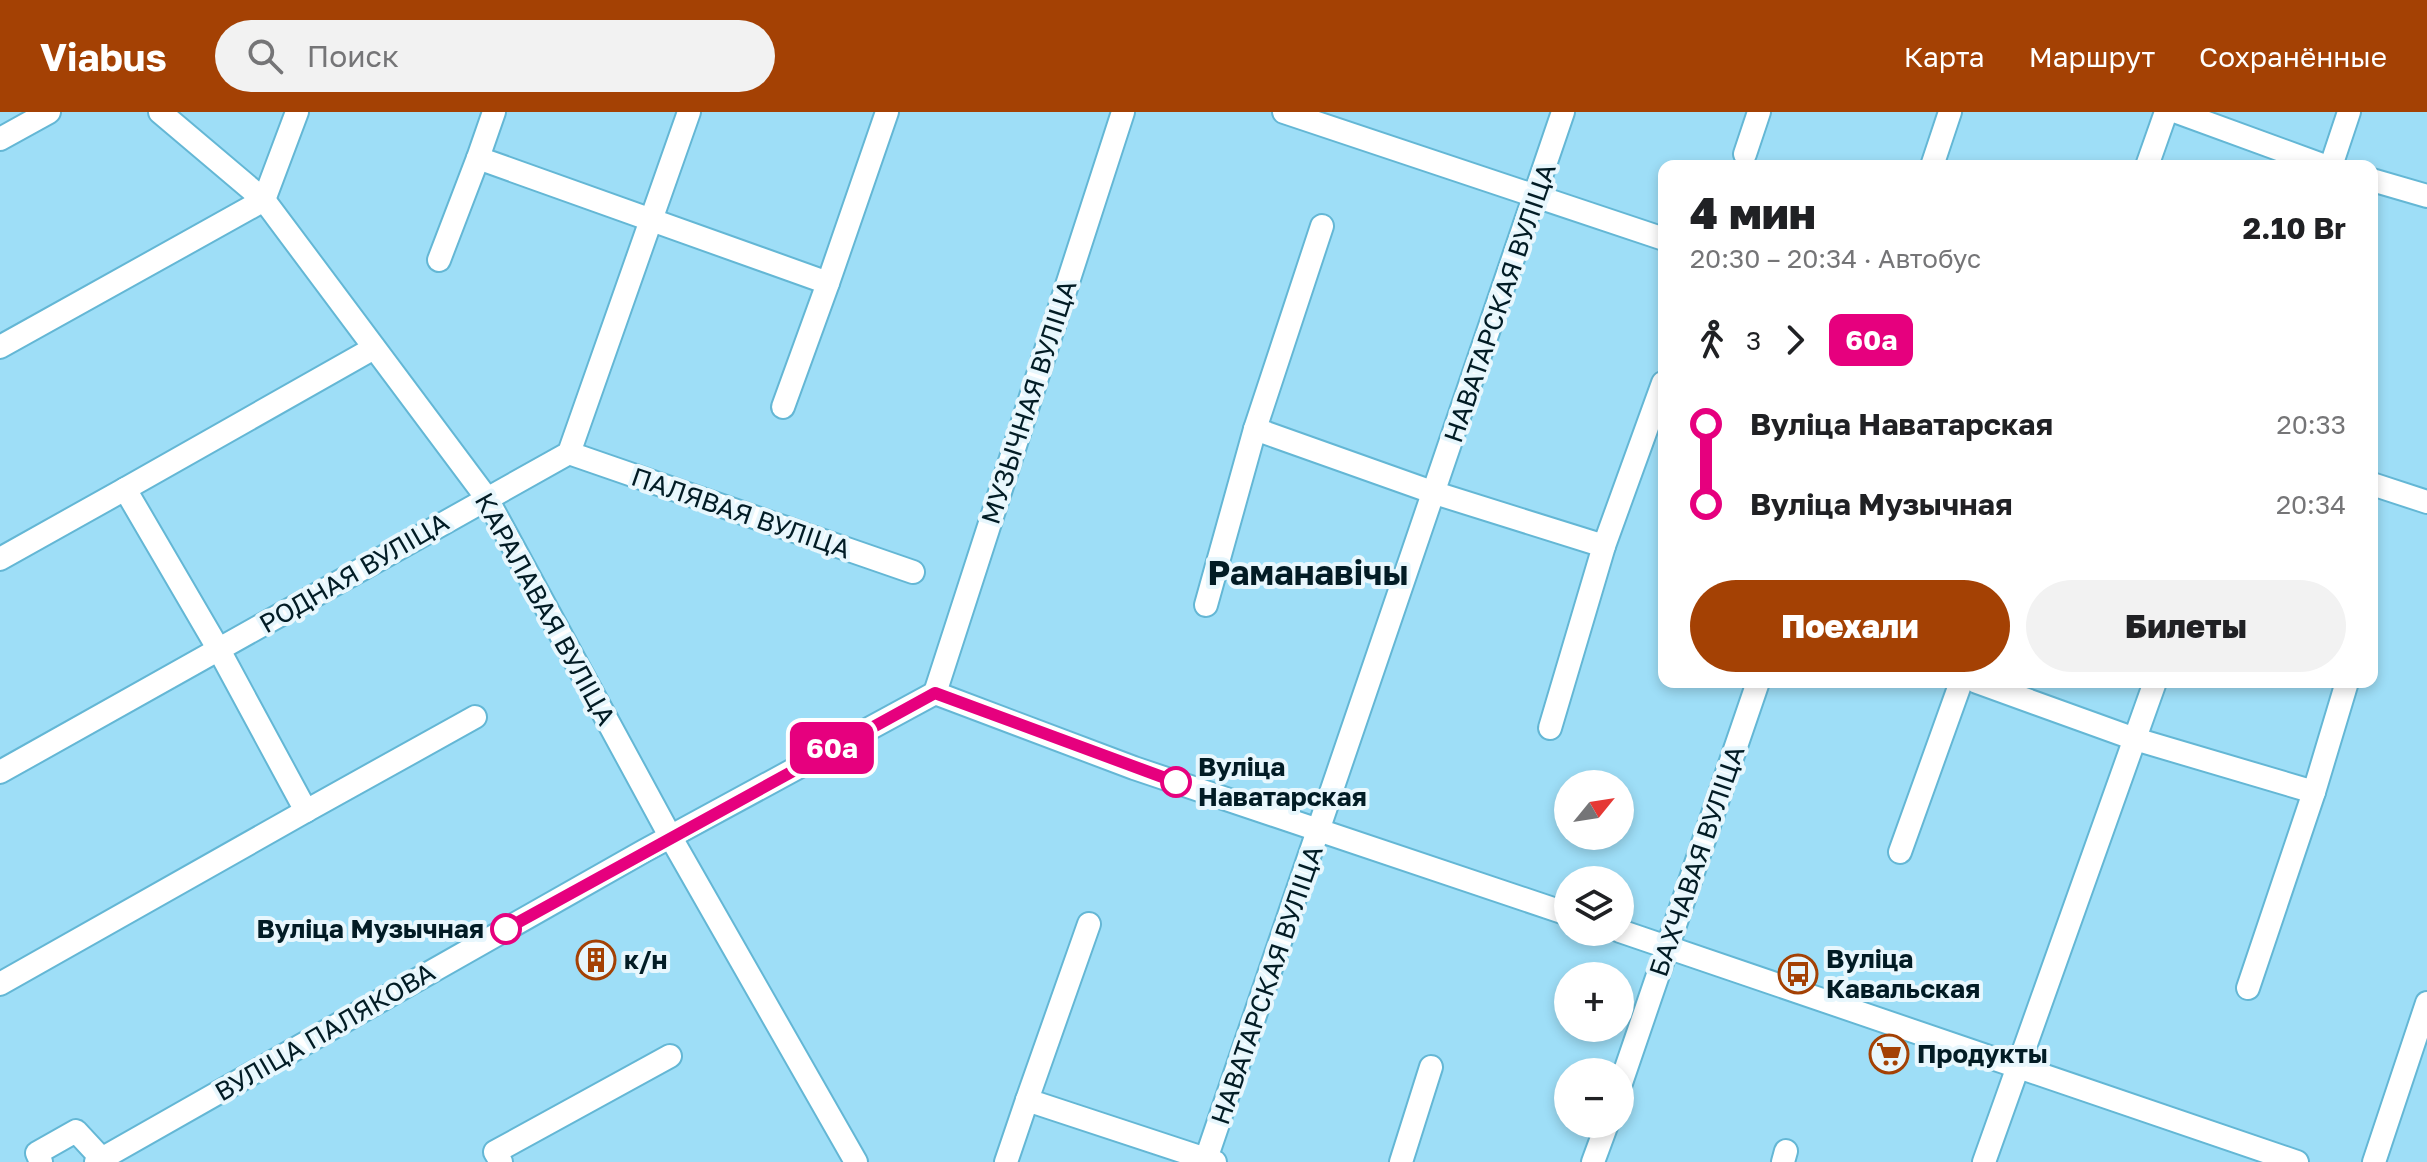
<!DOCTYPE html>
<html lang="ru">
<meta charset="utf-8">
<style>
body{margin:0;font-family:"Golos Text",sans-serif;background:#f2f2f2;color:#202124;height:100vh;display:flex;flex-direction:column;font-size:30px;white-space:nowrap}
*{box-sizing:border-box;margin:0}
p{font-size:26px;color:#757577}
.icon{flex:none;width:44px;height:44px;fill:none;stroke:currentColor;stroke-width:2;stroke-linecap:round;stroke-linejoin:round}
.map{position:relative;flex:1;overflow:hidden}
.panel{position:absolute;left:1658px;top:48px;width:720px;height:528px;display:flex;flex-direction:column;background:#fff;border-radius:16px;box-shadow:0 4px 12px #0003}
.panel>*{flex:none}
.badge{padding:0 16px;border-radius:12px;font-size:28px;line-height:52px}
.needle{width:52px;rotate:60deg}
.buttons{position:absolute;left:1554px;top:658px;display:grid;gap:16px}
.buttons a{display:grid;place-items:center;width:80px;height:80px;border-radius:50%;background:#fff;box-shadow:0 4px 12px #0003;font-size:40px}
.map>.badge{position:absolute;translate:-50% -50%;box-shadow:0 0 0 4px #fff}
.legs{display:flex;align-items:center;gap:12px;height:88px;padding:0 32px;font-size:26px}
.legs p{margin-inline-start:auto}
.headline{display:flex;align-items:center;justify-content:space-between;height:136px;padding:0 32px}
h1{font-size:44px;font-weight:800;line-height:60px}
.cta{display:flex;gap:16px;margin-top:auto;padding:16px 32px}
.cta a{flex:1;height:92px;border-radius:48px;background:#a44104;color:#fff;font-size:32px;font-weight:800;line-height:92px;text-align:center}
.cta a+a{background:#f2f2f2;color:#202124}
ul{padding:0 32px;list-style:none}
li{display:flex;align-items:center;gap:28px;height:80px;font-size:30px}
li i{display:grid;place-items:center;width:12px;height:100%;margin:0 10px;background:currentColor}
li i::after{content:'';width:20px;height:20px;margin:-10px;border:6px solid;border-radius:50%;background:#fff}
li p{margin-inline-start:auto}
li:first-child i{background:linear-gradient(#0000 50%,currentColor 0)}
li:last-child i{background:linear-gradient(currentColor 50%,#0000 0)}
header{display:flex;align-items:center;gap:48px;box-sizing:border-box;height:112px;padding:0 40px;background:#a44104;color:#fff}
header strong{font-size:38px}
nav{display:flex;gap:44px;margin-inline-start:auto;font-size:28px}
.search{width:560px;height:72px;background:#f2f2f2;display:flex;align-items:center;gap:20px;box-sizing:border-box;padding:0 28px;border-radius:44px;color:#757577;font-size:30px}
.map>svg:first-child{display:block}
</style>
<header>
<strong>Viabus</strong>
<div class="search"><svg class="icon" aria-label="search" viewBox="0 0 24 24"><circle cx="10" cy="10" r="6"/><path d="M15 15l6 6"/></svg>Поиск</div>
<nav><a>Карта</a><a>Маршрут</a><a>Сохранённые</a></nav>
</header>
<div class="map">
<svg width="2427" height="1050" viewBox="0 0 2427 1050">
<rect width="100%" height="100%" fill="#9edef7"/>
<g fill="none" stroke-linecap="round" stroke-linejoin="round">
<g stroke="#64b7d5" stroke-width="26">
<g id="minor">
<polyline points="160,0 264,88 486,385 670,724 856,1050"/>
<polyline points="494,0 478,46 828,171 887,0"/>
<polyline points="1284,0 1664,127"/>
<polyline points="2177,0 2325,54"/>
<polyline points="0,27 49,0"/>
<polyline points="1745,42 1759,0"/>
<polyline points="1932,54 1950,0"/>
<polyline points="2147,54 2166,0"/>
<polyline points="2331,54 2349,0"/>
<polyline points="2372,68 2427,84"/>
<polyline points="1322,114 1255,317 1435,381 1604,434 1663,271"/>
<polyline points="439,148 478,46"/>
<polyline points="0,235 264,88 297,0"/>
<polyline points="374,236 125,377 219,538 306,699 475,605"/>
<polyline points="783,295 828,171"/>
<polyline points="569,341 913,460"/>
<polyline points="2372,372 2427,390"/>
<polyline points="0,447 125,377"/>
<polyline points="1206,493 1255,317"/>
<polyline points="1977,570 2135,627 2314,680 2347,570"/>
<polyline points="935,581 1123,0"/>
<polyline points="1550,616 1604,434"/>
<polyline points="0,660 569,341 689,0"/>
<polyline points="1900,740 1961,570"/>
<polyline points="1089,812 1027,988 1215,1050"/>
<polyline points="1620,819 2297,1050"/>
<polyline points="0,872 306,699"/>
<polyline points="2248,876 2314,680"/>
<polyline points="1620,974 1758,570"/>
<polyline points="41,1050 37,1041 76,1019 102,1047"/>
<polyline points="96,1050 644,739 935,581 1134,656 1568,802"/>
<polyline points="501,1050 495,1040 670,944"/>
<polyline points="1006,1050 1027,988"/>
<polyline points="1205,1050 1563,0"/>
<polyline points="1401,1050 1431,955"/>
<polyline points="1593,1050 1607,1012"/>
<polyline points="1783,1050 1786,1039"/>
<polyline points="1984,1050 2155,570"/>
<polyline points="2374,1050 2427,891"/>
</g>
</g>
<use href="#minor" stroke="#fff" stroke-width="22"/>
</g>
<g fill="none" stroke-linecap="round" stroke-linejoin="round">
<g stroke="#fff" stroke-width="18">
<polyline id="line-1" points="506,817 935,581 1176,670"/>
</g>
<use href="#line-1" stroke="#e6007e" stroke-width="12"/>
</g>
<defs>
<g id="building-ring" transform="scale(2)"><circle r="9.5" fill="#e8f7fd" stroke="#a44104" stroke-width="1.5"/><path d="M-4-6H4V6H1V3H-1V6H-4ZM-2.5-4.3h1.7v1.8h-1.7ZM.8-4.3h1.7v1.8H.8ZM-2.5-1h1.7V.8h-1.7ZM.8-1h1.7V.8H.8Z" fill="#a44104"/></g>
<g id="bus-ring" transform="scale(2)"><circle r="9.5" fill="#e8f7fd" stroke="#a44104" stroke-width="1.5"/><path d="M-5-6H5V4H4V6H2V4H-2V6H-4V4H-5ZM-3.5-4V0h7V-4ZM-3.5 1.2v1.5H-2V1.2ZM2 1.2v1.5H3.5V1.2Z" fill="#a44104"/></g>
<g id="supermarket-ring" transform="scale(2)"><circle r="9.5" fill="#e8f7fd" stroke="#a44104" stroke-width="1.5"/><path d="M-6-5.5h2.5l.6 2H6L4.5 2H-2.5L-4.4-4H-6ZM-1.5 3.2a1.3 1.3 0 1 0 .1 0ZM3 3.2a1.3 1.3 0 1 0 .1 0Z" fill="#a44104"/></g>
</defs>
<g fill-rule="evenodd">
<use href="#building-ring" x="596" y="848"/>
<use href="#bus-ring" x="1798" y="862"/>
<use href="#supermarket-ring" x="1889" y="942"/>
</g>
<g fill="#fff" stroke="#e6007e" stroke-width="4">
<circle cx="1176" cy="670" r="14"/>
<circle cx="506" cy="817" r="14"/>
</g>
<g text-anchor="middle" stroke-width="8" stroke-linejoin="round" paint-order="stroke">
<g font-size="26" fill="#021c25" stroke="#e8f7fd">
<text transform="translate(1500 191) rotate(-71)" y="9">НАВАТАРСКАЯ ВУЛІЦА</text>
<text transform="translate(1029 290) rotate(-72)" y="9">МУЗЫЧНАЯ ВУЛІЦА</text>
<text transform="translate(741 401) rotate(19)" y="9">ПАЛЯВАЯ ВУЛІЦА</text>
<text transform="translate(354 461) rotate(-30)" y="9">РОДНАЯ ВУЛІЦА</text>
<text transform="translate(545 497) rotate(61)" y="9">КАРАЛАВАЯ ВУЛІЦА</text>
<text transform="translate(1697 749) rotate(-71)" y="9">БАХЧАВАЯ ВУЛІЦА</text>
<text transform="translate(1267 873) rotate(-71)" y="9">НАВАТАРСКАЯ ВУЛІЦА</text>
<text transform="translate(325 920) rotate(-30)" y="9">ВУЛІЦА ПАЛЯКОВА</text>
</g>
<g font-size="26" font-weight="bold" fill="#021c25" stroke="#e8f7fd" text-anchor="start">
<text x="1198" y="664">Вуліца<tspan x="1198" dy="30">Наватарская</tspan></text>
<text x="484" y="826" text-anchor="end">Вуліца Музычная</text>
</g>
<g font-size="26" font-weight="bold" fill="#021c25" stroke="#e8f7fd" text-anchor="start">
<text x="1826" y="856">Вуліца<tspan x="1826" dy="30">Кавальская</tspan></text>
<text x="624" y="857">к/н</text>
<text x="1917" y="951">Продукты</text>
</g>
<g font-size="34" font-weight="bold" fill="#021c25" stroke="#e8f7fd">
<text x="1308" y="473">Раманавічы</text>
</g>
</g>
</svg>
<div class="buttons">
<a><svg class="needle" viewBox="-14 -14 28 28"><path d="M0-13l5 13h-10z" fill="#e53935"/><path d="M0 13l5-13h-10z" fill="#757577"/></svg></a>
<a><svg class="icon" aria-label="layers" viewBox="0 0 24 24"><path d="M12 4l9 5-9 5-9-5zM3 14l9 5 9-5"/></svg></a>
<a>+</a>
<a>−</a>
</div>
<b class="badge" style="left:832px;top:636px;background:#e6007e;color:#fff">60а</b>
<section class="panel">
<div class="headline"><div><h1>4 мин</h1><p>20:30 – 20:34 · Автобус</p></div><b>2.10 Br</b></div>
<div class="legs"><svg class="icon" aria-label="walk" viewBox="0 0 24 24"><circle cx="13" cy="4" r="2"/><path d="M13 8l-2 6 4 7M11 14l-3 7M7 12l3-4h3l4 4"/></svg>3<svg class="icon" aria-label="forward" viewBox="0 0 24 24"><path d="M9 5l7 7-7 7"/></svg><b class="badge" style="background:#e6007e;color:#fff">60а</b></div>
<ul>
<li><i style="color:#e6007e"></i><b>Вуліца Наватарская</b><p>20:33</p></li>
<li><i style="color:#e6007e"></i><b>Вуліца Музычная</b><p>20:34</p></li>
</ul>
<div class="cta"><a>Поехали</a><a>Билеты</a></div>
</section>
</div>
